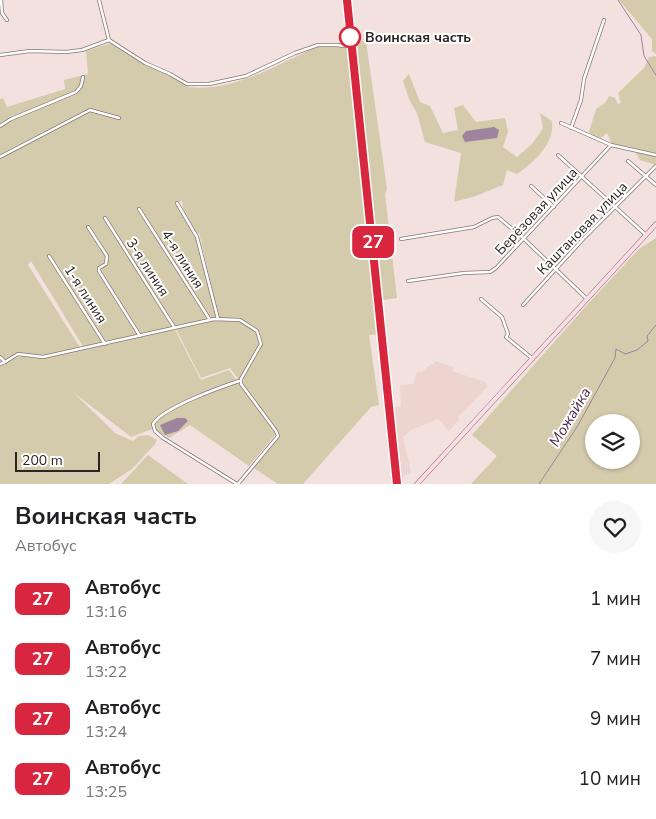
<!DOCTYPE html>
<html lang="ru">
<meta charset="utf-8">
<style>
body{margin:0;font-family:"Nunito Sans",sans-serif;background:#f6f6f6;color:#202124;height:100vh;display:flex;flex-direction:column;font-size:19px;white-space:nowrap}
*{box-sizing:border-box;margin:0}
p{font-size:16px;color:#757577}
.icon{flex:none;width:28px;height:28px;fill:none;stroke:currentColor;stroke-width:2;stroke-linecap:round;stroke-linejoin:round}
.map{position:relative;height:484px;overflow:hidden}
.panel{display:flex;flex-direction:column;background:#fff;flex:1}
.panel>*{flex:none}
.badge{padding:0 10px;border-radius:8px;font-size:18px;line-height:32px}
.controls{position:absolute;left:585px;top:414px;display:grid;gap:10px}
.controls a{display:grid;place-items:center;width:55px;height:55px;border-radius:50%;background:#fff;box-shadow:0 1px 4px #0004;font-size:25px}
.scale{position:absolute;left:15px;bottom:12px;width:85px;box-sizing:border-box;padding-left:5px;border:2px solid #2b2524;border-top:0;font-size:14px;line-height:18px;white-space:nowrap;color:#2b2524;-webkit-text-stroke:4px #fff;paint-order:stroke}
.map>.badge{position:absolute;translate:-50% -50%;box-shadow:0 0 0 2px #fff}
.round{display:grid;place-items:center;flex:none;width:52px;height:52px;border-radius:26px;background:#f6f6f6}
.headline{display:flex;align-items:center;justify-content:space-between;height:85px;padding:0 15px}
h1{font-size:24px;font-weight:700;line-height:38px}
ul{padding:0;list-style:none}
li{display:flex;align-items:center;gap:15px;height:60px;padding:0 15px}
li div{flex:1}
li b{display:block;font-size:19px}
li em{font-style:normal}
li .badge{min-width:55px;font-weight:700;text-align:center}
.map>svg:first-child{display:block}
</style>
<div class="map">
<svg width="656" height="484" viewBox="0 0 656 484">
<rect width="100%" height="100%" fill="#f2e1de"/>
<polygon fill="#edd4ce" points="435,361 454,367 452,371 485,382 488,386 458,417 459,420 449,431 438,419 411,430 403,437 411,472 400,478 393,408 401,406 400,385 413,384 417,372 422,372 431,364 433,365"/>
<g fill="#d3cbab" fill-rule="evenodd">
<polygon points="619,0 656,0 656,54 652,51 652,39"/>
<path d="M 353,41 L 366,41 L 387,189 L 385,194 L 397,298 L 376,301 L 380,334 L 369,335 L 379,405 L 371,407 L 303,484 L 278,484 L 252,467 L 279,436 L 243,383 L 244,378 L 262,343 L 261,336 L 257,330 L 239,318 L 219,318 L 199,233 L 196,234 L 184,214 L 182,201 L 175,203 L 196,237 L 217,318 L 84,348 L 31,261 L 28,265 L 81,349 L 44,356 L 18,353 L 5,359 L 2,358 L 0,354 L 0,99 L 3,98 L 7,107 L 65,89 L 64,80 L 88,74 L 86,51 L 115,42 L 148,63 L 188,82 L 188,87 C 232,93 278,64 317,47 L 328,45 L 353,50 Z"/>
<polygon points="656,56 656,165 640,160 632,147 612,144 607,133 598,140 589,132 596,109 605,103 609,96 615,98 618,104 621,103 618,93 644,68 649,57"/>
<path d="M 409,74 L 420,102 L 430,106 L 443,133 L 458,130 L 454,108 L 463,105 L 476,122 L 505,118 L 508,132 L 503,147 L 517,157 L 532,144 L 543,128 L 540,113 L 552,121 C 555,144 534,162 517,174 L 507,170 L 503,185 L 476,196 L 454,202 L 461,153 L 425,142 L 417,113 L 409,99 L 403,81 Z"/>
<path d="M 656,238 L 656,484 L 471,484 L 497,456 L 472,435 L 587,305 L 639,249 ZM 631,422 L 631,460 L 594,460 L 594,422 Z"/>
<polygon points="212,320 241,321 257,332 259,345 239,380 230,368 201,378 175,327"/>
<polygon points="174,328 201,380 229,370 276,434 249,466 190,425 169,438 158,432 155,428 131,437 73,392 115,433 133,441 139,436 148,435 157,440 155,444 132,469 109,484 0,484 0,360 2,364 21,356 45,358"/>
<polygon points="148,455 188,484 121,484"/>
</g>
<g fill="#9e849d">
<polygon points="494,127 499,130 497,138 465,142 462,136 466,131"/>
<polygon points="177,418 185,418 188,421 178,431 165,435 160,425"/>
</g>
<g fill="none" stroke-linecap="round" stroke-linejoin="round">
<g stroke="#9e849d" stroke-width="1">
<polyline points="618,0 641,35 644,56 656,75"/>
<polyline points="539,484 577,427 615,358 616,349 625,354 637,350 648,341 647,336 656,325"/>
</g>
<g stroke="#867774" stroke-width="4">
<g id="street">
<polyline points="1,0 2,13 7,20"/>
<polyline points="99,0 109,40"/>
<polyline points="0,55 30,51 66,52 82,50 109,40 145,63 170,74 187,84 209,84 246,76 295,53 318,45 337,45 351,47"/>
<polyline points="561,123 611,145 656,155"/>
<polyline points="0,126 11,119 76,92 81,86 83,77"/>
<polyline points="571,128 581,100 584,79 604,20"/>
<polyline points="558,155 646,235"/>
<polyline points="0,157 90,110 119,118"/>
<polyline points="628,161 656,185"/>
<polyline points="531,186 554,207"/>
<polyline points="177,203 197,237 218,319"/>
<polyline points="139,209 210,320"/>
<polyline points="105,218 174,327"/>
<polyline points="88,227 107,256 106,264 99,268 99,271 140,336"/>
<polyline points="401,239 474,227 492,218 498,217 523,238 587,299"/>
<polyline points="49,256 105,344"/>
<polyline points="408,281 464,273 490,272 496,268 611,145"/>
<polyline points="481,299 502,317 508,334 506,337 533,359"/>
<polyline points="523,305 585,237 656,166"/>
<polyline points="0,357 5,362 18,354 43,357 214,319 240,320 257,331 261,344 241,379 241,384 276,431 278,436 238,484"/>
<polyline points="0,364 5,362"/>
<path d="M 237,484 L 163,438 L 155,431 L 153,424 C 162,408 221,387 239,381"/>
</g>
</g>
<g stroke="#867774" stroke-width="5">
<g id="secondary">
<polyline points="347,0 398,484"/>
<polyline points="417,484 656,224"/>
</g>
</g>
<use href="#street" stroke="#fff" stroke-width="2.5"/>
<use href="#secondary" stroke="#fedce7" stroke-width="4"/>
</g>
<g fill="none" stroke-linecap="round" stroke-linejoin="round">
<g stroke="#fff" stroke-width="11">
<polyline id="line" points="347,0 397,484"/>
</g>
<use href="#line" stroke="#d7263d" stroke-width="8"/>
</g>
<circle fill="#fff" stroke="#d7263d" stroke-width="2.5" cx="350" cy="37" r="10"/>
<g text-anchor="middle" stroke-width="4" stroke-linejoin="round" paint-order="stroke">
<g font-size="14" font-weight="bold" fill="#2b2524" stroke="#fff" text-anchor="start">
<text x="365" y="42">Воинская часть</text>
</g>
<g font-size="14" fill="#2b2524" stroke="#fff">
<text transform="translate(536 211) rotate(-47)" y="5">Берёзовая улица</text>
<text transform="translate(582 228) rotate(-46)" y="5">Каштановая улица</text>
<text transform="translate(183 259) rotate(58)" y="5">4-я линия</text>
<text transform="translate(148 267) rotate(57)" y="5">3-я линия</text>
<text transform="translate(86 294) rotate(57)" y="5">1-я линия</text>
</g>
<g font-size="15" font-style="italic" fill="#4d284c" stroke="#fff">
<text transform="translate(570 417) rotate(-59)" y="5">Можайка</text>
</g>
</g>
</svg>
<div class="controls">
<a><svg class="icon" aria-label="layers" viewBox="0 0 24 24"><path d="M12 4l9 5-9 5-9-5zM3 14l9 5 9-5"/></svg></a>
</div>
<div class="scale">200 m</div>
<b class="badge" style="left:373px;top:242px;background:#d7263d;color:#fff">27</b>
</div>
<section class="panel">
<div class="headline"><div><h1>Воинская часть</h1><p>Автобус</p></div><a class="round"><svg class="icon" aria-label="heart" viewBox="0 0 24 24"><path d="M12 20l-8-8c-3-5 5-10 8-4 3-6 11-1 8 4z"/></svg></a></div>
<ul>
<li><span class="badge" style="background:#d7263d;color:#fff">27</span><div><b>Автобус</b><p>13:16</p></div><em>1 мин</em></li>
<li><span class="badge" style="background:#d7263d;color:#fff">27</span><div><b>Автобус</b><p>13:22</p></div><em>7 мин</em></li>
<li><span class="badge" style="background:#d7263d;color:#fff">27</span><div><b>Автобус</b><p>13:24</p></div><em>9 мин</em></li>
<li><span class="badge" style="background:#d7263d;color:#fff">27</span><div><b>Автобус</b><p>13:25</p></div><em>10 мин</em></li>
</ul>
</section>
